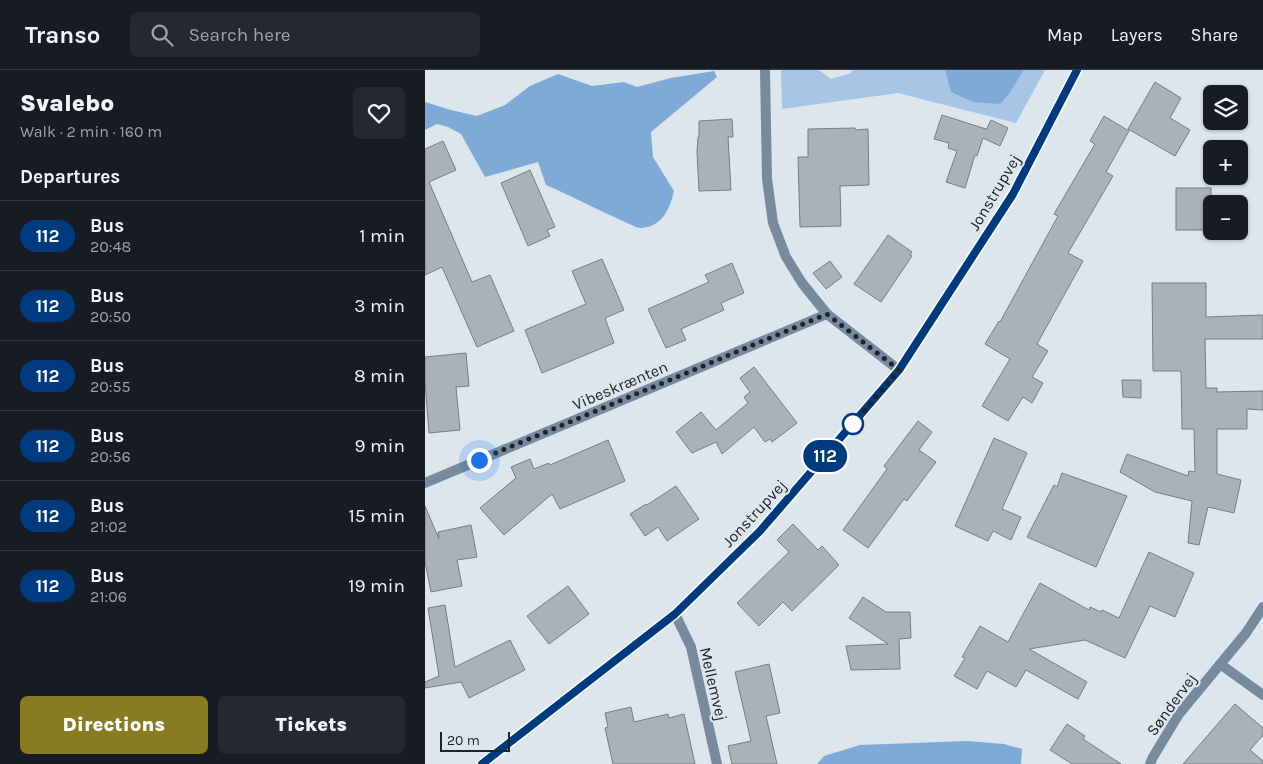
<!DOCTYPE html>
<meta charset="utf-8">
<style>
body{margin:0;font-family:Karla,sans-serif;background:#242831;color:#f1f3f6;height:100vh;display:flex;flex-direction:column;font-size:19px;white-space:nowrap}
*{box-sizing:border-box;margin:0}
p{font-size:16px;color:#9ea1a6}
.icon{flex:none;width:28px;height:28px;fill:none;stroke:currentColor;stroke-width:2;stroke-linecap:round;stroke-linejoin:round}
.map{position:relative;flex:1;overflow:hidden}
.side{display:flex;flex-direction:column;background:#171b24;width:425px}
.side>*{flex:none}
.badge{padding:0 10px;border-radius:16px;font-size:18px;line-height:32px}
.buttons{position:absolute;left:778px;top:15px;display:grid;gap:10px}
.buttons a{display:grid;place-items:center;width:45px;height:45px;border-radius:8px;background:#171b24;box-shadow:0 1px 4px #0004;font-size:25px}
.scale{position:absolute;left:15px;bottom:12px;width:70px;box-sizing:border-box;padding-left:5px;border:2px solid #212427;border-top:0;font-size:14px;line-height:18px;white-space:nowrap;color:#212427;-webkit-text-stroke:4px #dde5ed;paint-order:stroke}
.you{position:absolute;width:25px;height:25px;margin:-12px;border:4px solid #fff;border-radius:50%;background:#1a73e8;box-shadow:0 0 0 8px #1a73e833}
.map>.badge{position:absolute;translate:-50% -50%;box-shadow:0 0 0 2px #fff}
h2{padding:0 20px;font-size:19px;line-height:45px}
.round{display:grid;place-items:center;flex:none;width:52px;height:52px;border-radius:8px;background:#242831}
.summary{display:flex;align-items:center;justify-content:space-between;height:85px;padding:0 20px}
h1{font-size:24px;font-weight:800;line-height:38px}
.button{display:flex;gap:10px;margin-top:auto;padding:10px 20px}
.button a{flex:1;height:58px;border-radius:8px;background:#897b21;color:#fff;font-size:20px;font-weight:800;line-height:58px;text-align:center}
.button a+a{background:#242831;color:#f1f3f6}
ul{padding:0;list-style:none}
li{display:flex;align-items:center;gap:15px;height:70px;padding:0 20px;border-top:1px solid #363941}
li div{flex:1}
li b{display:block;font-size:19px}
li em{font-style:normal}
li .badge{min-width:55px;font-weight:700;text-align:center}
header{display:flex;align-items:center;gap:30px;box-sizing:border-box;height:70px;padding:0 25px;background:#171b24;border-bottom:1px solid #363941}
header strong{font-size:24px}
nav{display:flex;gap:28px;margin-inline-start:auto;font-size:18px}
.search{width:350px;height:45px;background:#242831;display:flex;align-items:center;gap:12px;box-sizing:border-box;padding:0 18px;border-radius:8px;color:#9ea1a6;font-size:19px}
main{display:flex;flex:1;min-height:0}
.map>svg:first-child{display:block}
</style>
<header>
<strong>Transo</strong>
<div class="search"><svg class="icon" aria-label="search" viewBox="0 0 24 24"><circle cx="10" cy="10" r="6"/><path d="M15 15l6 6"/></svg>Search here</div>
<nav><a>Map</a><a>Layers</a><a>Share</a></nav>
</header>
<main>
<section class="side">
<div class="summary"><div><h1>Svalebo</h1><p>Walk · 2 min · 160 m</p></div><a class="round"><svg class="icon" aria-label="heart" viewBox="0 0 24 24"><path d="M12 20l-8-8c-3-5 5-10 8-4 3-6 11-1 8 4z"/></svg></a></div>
<h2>Departures</h2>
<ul>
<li><span class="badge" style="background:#003b80;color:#fff">112</span><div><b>Bus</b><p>20:48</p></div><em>1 min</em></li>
<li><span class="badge" style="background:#003b80;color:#fff">112</span><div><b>Bus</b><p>20:50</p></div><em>3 min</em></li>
<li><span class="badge" style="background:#003b80;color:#fff">112</span><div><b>Bus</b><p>20:55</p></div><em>8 min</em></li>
<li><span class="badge" style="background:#003b80;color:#fff">112</span><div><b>Bus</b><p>20:56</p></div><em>9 min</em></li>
<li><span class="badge" style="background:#003b80;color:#fff">112</span><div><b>Bus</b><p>21:02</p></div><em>15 min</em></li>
<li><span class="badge" style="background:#003b80;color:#fff">112</span><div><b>Bus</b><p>21:06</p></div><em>19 min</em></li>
</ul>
<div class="button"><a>Directions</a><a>Tickets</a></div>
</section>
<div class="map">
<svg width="838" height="694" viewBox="0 0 838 694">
<rect width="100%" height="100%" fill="#dde5ed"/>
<polygon fill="#a7c5e5" points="356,0 394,0 406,9 426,3 428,0 520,0 527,22 584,24 599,0 620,0 591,53 473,23 357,39"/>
<g fill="#7faad8">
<polygon points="520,0 599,0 584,24 575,34 548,32 526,22"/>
<path d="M 289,1 L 292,7 L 226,62 L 228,87 L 249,121 C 245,139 237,157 216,158 C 211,158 203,153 198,151 C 172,140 147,126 121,115 L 113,92 L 60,107 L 36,64 L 23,57 L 12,54 L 0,60 L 0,32 L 26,40 L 52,46 L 80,35 L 105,16 L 133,4 L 167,16 L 199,12 L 212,17 L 246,8 Z"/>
<polygon points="542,671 579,674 597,679 596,694 392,694 399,686 435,675"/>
</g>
<g fill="#aab1b9" stroke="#777d85">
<polygon points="730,12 756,28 745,48 765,60 750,86 703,59"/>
<polygon points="517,45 561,59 561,60 566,50 583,58 575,76 558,68 552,86 550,85 540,118 521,112 532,81 523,78 524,73 509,69"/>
<polygon points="679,46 704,61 681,102 688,106 643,183 658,191 612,274 623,281 607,307 618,313 607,333 598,327 583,351 557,336 585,289 560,274 574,251 575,252 633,146 629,144 670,74 665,71"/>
<polygon points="307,49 308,67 303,67 306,120 274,121 272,82 273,67 274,67 274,51"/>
<polygon points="430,58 431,60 443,59 444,115 415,116 416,156 375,157 373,87 383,87 383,59"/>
<polygon points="18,71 31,100 4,112 47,212 65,205 89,261 52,277 17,197 0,205 0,79"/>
<polygon points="105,100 130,157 122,160 125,166 103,176 76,113"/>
<rect x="751" y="118" width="35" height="42"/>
<polygon points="463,165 487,182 485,185 487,186 456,232 429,214"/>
<polygon points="177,189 199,240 180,248 189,273 117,303 100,260 161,234 147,201"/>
<polygon points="405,191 417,207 401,219 388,203"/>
<polygon points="307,193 319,223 296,233 299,240 256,259 261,270 241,278 223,239 284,212 280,205"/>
<polygon points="727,213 781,213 781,247 838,245 838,269 780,269 781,318 792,318 792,322 838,321 838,340 822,339 822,359 792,359 792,404 816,410 809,443 783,437 774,475 763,473 767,431 730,422 695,402 702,384 763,406 764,401 770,402 769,359 757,359 756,301 728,301"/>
<polygon points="41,283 44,316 31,317 35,360 4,363 0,313 0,287"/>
<polygon points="329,297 372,353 347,372 345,369 340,372 329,357 297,384 291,372 267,383 251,362 276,342 291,360 323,333 319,327 325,322 315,308"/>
<polygon points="697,310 716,310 716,328 698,327"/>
<polygon points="493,351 507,362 494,380 511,392 482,431 479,429 443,478 418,460 462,399 459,396"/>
<polygon points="569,368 602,383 577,439 596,447 586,470 568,461 563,471 530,456"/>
<polygon points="183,370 200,411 135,439 127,424 79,465 55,438 91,408 86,397 105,389 109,399 124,393 125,395"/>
<polygon points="637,403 702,426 671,497 602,467 629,415 632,417"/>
<polygon points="251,416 274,449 242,471 233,457 220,466 205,444 221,434 222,435"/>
<polygon points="0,436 14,469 13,462 46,455 52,487 32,490 37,516 6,522 0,492"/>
<polygon points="368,454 393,480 397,476 414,495 367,541 358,532 334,556 312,533 364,482 352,470"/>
<polygon points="724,482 769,503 750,547 725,536 700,588 660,570 604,579 662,612 653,629 601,600 591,617 562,601 552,619 529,606 540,588 537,587 555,556 583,572 615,513 664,540 665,537 676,542 677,540 694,548"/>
<polygon points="143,516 164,544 124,574 102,546"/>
<polygon points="438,527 461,542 485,542 486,568 474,569 475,599 426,600 421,576 463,574 424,548"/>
<polygon points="20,535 30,597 85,570 100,600 44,628 36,612 0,618 0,612 14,606 3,538"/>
<polygon points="344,594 355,643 341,646 352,694 307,694 303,676 326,671 310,602"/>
<polygon points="810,634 838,658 838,665 825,680 838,691 838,694 758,694"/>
<polygon points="206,637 209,652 243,644 244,648 259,644 270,694 188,694 180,658 183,657 180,643"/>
<polygon points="642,654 660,666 658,669 696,694 647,694 625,680"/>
</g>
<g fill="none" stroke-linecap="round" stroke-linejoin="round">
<g stroke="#788a9e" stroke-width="10">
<polyline points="340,0 342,109 348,153 361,187 377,213 402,244 474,300"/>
<polyline points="0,413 402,244"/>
<polyline points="250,544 266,577 292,694"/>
<polyline points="795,594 838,625"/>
<polyline points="725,694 728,687 754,644 821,563 838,537"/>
</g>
<polyline stroke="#788a9e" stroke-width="10" points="57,694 250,544 335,461 474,300 588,124 652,0"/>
</g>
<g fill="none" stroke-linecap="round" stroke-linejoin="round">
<g stroke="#fff" stroke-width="11">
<polyline id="line" points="57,694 250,544 335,461 474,300 588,124 652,0"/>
</g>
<use href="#line" stroke="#003b80" stroke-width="8"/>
<polyline stroke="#212427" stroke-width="5" stroke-dasharray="0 9" points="54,390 402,244 474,300 424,359 428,354"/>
</g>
<circle fill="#fff" stroke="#003b80" stroke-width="2.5" cx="428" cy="354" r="10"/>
<g text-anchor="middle" stroke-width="4.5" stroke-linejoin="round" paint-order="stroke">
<g font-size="16" fill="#212427" stroke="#dde5ed">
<text transform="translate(569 122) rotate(-59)" y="6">Jonstrupvej</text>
<text transform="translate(195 315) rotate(-23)" y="6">Vibeskrænten</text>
<text transform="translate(329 443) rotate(-47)" y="6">Jonstrupvej</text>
<text transform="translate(289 614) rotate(77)" y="6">Mellemvej</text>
<text transform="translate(746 634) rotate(-54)" y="6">Søndervej</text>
</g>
</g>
</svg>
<div class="buttons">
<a><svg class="icon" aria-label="layers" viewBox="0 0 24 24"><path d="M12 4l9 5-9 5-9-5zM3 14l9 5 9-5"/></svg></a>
<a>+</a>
<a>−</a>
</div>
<div class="scale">20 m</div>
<div class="you" style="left:54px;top:390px"></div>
<b class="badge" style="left:400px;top:386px;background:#003b80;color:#fff">112</b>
</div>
</main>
